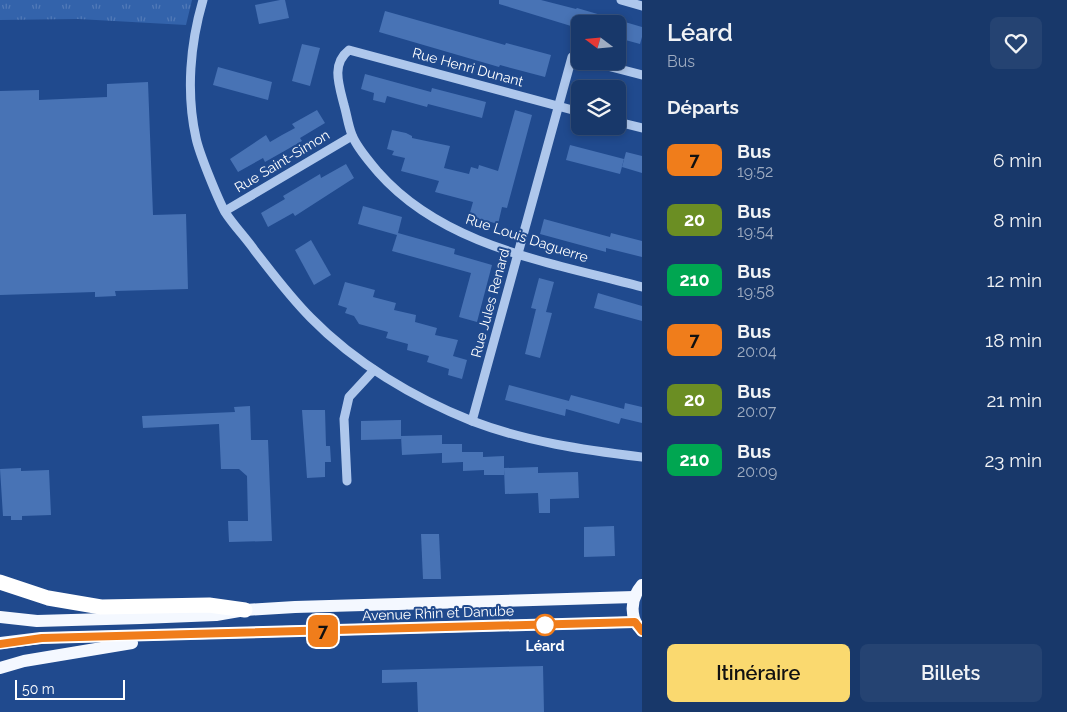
<!DOCTYPE html>
<html lang="fr">
<meta charset="utf-8">
<style>
body{margin:0;font-family:Raleway,sans-serif;background:#254372;color:#f1f3f6;height:100vh;display:flex;flex-direction:column;font-size:19px;white-space:nowrap}
*{box-sizing:border-box;margin:0}
p{font-size:16px;color:#9facc1}
.icon{flex:none;width:28px;height:28px;fill:none;stroke:currentColor;stroke-width:2;stroke-linecap:round;stroke-linejoin:round}
.map{position:relative;flex:1;overflow:hidden}
.panel{display:flex;flex-direction:column;background:#18386a;width:425px}
.panel>*{flex:none}
.badge{padding:0 10px;border-radius:8px;font-size:18px;line-height:32px}
.needle{width:32px;rotate:286deg}
.tools{position:absolute;left:571px;top:15px;display:grid;gap:10px}
.tools a{display:grid;place-items:center;width:55px;height:55px;border-radius:8px;background:#18386a;box-shadow:0 2px 8px #0003,0 0 0 1px #36527e;font-size:25px}
.scale{position:absolute;left:15px;bottom:12px;width:110px;box-sizing:border-box;padding-left:5px;border:2px solid #fff;border-top:0;font-size:14px;line-height:18px;white-space:nowrap;color:#fff;-webkit-text-stroke:4px #204a8e;paint-order:stroke}
.map>.badge{position:absolute;translate:-50% -50%;box-shadow:0 0 0 2px #fff}
h2{padding:0 25px;font-size:19px;line-height:45px}
.round{display:grid;place-items:center;flex:none;width:52px;height:52px;border-radius:8px;background:#254372}
.overview{display:flex;align-items:center;justify-content:space-between;height:85px;padding:0 25px}
h1{font-size:24px;font-weight:600;line-height:38px}
.action{display:flex;gap:10px;margin-top:auto;padding:10px 25px}
.action a{flex:1;height:58px;border-radius:8px;background:#fad96f;color:#111;font-size:20px;font-weight:600;line-height:58px;text-align:center}
.action a+a{background:#254372;color:#f1f3f6}
ul{padding:0;list-style:none}
li{display:flex;align-items:center;gap:15px;height:60px;padding:0 25px}
li div{flex:1}
li b{display:block;font-size:19px}
li em{font-style:normal}
li .badge{min-width:55px;font-weight:700;text-align:center}
main{display:flex;flex:1;min-height:0}
.map>svg:first-child{display:block}
</style>
<main>
<div class="map">
<svg width="642" height="712" viewBox="0 0 642 712">
<defs>
<pattern id="park-tufts" width="24" height="20" patternUnits="userSpaceOnUse" patternTransform="scale(1.25)"><rect width="24" height="20" fill="#3363ab"/><path d="M3 7l-1-3M5 7V3M7 7l1-3M15 17l-1-3M17 17v-4M19 17l1-3" fill="none" stroke="#527ab8"/></pattern>
</defs>
<rect width="100%" height="100%" fill="#204a8e"/>
<polygon fill="url(#park-tufts)" points="0,0 192,0 186,25 78,19 0,20"/>
<g fill="#4873b5">
<polygon points="280,0 285,0 289,18 259,24 255,5"/>
<polygon points="499,0 541,0 576,9 577,8 642,27 642,37 640,44 618,38 618,24 580,24 580,26 572,24 571,26 499,4"/>
<polygon points="385,11 505,45 506,43 551,55 545,77 500,65 499,67 379,32"/>
<polygon points="302,44 320,48 310,86 292,81"/>
<polygon points="218,67 272,82 268,100 213,85"/>
<polygon points="365,74 431,92 432,88 486,102 482,118 428,104 427,107 387,96 385,103 373,100 374,93 361,89"/>
<polygon points="148,82 153,215 186,214 188,289 115,291 116,296 95,297 95,292 0,295 0,91 39,90 39,100 107,97 107,84"/>
<polygon points="317,110 325,123 300,138 302,141 265,162 263,158 238,172 230,159 266,135 270,142 282,135 295,128 292,124"/>
<polygon points="515,110 532,115 507,208 502,207 498,224 469,216 473,202 435,192 439,181 401,171 405,158 392,155 394,151 387,149 392,130 406,133 412,136 412,138 450,146 444,168 469,174 471,167 478,169 479,165 498,171"/>
<polygon points="570,145 624,159 620,174 566,160"/>
<polygon points="626,152 642,156 642,173 622,167"/>
<polygon points="346,164 354,178 295,216 293,213 268,227 261,213 285,199 283,196 320,174 321,178"/>
<polygon points="363,206 402,217 398,233 455,249 454,254 492,265 477,322 459,317 471,273 392,251 397,235 358,224"/>
<polygon points="544,219 610,237 611,233 642,241 642,257 606,248 606,252 540,234"/>
<polygon points="311,240 331,275 314,285 295,250"/>
<polygon points="539,278 554,282 546,312 552,313 540,358 525,354 536,309 540,310 531,308"/>
<polygon points="345,282 375,290 373,297 396,303 394,310 416,315 415,322 437,328 435,335 458,340 453,356 467,360 462,379 448,375 449,369 427,362 429,356 407,350 408,344 386,338 388,332 359,324 354,316 345,313 347,308 338,305"/>
<polygon points="598,293 642,306 642,321 594,308"/>
<polygon points="509,385 569,401 566,409 571,395 624,409 625,403 642,407 642,423 621,418 619,424 566,409 565,416 505,400"/>
<polygon points="250,406 251,440 268,440 272,541 229,542 228,521 248,521 247,476 239,469 221,469 219,424 143,428 142,416 235,412 234,407"/>
<polygon points="302,410 325,410 326,446 330,446 331,462 325,462 325,477 307,478"/>
<polygon points="401,420 401,439 361,440 361,421"/>
<polygon points="442,435 442,444 462,444 462,452 483,452 483,457 504,456 504,475 484,475 484,470 463,471 463,462 442,463 442,453 402,455 401,436"/>
<polygon points="538,467 538,473 578,472 579,498 550,499 550,513 539,513 538,493 505,494 504,468"/>
<polygon points="21,468 21,471 49,470 51,515 22,516 22,520 11,520 11,516 3,516 0,469"/>
<polygon points="614,526 615,556 584,557 584,527"/>
<polygon points="421,534 439,534 441,579 423,579"/>
<polygon points="543,666 544,712 418,712 417,682 382,683 382,670"/>
</g>
<g fill="none" stroke-linecap="round" stroke-linejoin="round">
<g stroke="#aec7ec" stroke-width="9">
<path d="M 203,0 C 190,44 186,93 196,138 C 199,153 218,199 225,212 C 234,226 246,238 255,251 C 273,274 290,297 311,318 C 355,363 414,398 472,421 C 527,442 584,450 642,457"/>
<polyline points="621,0 642,6"/>
<polyline points="588,61 642,75"/>
<path d="M 580,112 L 349,50 C 331,64 339,85 344,105 C 347,115 348,125 352,135 C 357,148 369,161 378,172 C 444,247 550,262 642,287"/>
<polyline points="618,122 642,128"/>
<polyline points="225,211 352,136"/>
<polyline points="472,421 572,57 580,59"/>
<polyline points="347,481 344,419 349,397 374,370"/>
</g>
<g stroke="#f4f8ff" stroke-width="12">
<path d="M 642,585 C 630,599 629,618 642,631"/>
<polyline points="0,617 37,621 141,618 216,615 245,610 295,607 634,597"/>
<polyline points="0,643 41,638 635,622"/>
<polyline points="0,668 24,661 132,643"/>
</g>
<polyline stroke="#fff" stroke-width="15" points="0,582 48,598 101,607 209,605 245,610"/>
</g>
<g fill="none" stroke-linecap="round" stroke-linejoin="round">
<g stroke="#fff" stroke-width="11">
<polyline id="line" points="0,644 42,638 635,622 642,631"/>
</g>
<use href="#line" stroke="#f07d1b" stroke-width="8"/>
</g>
<circle fill="#fff" stroke="#f07d1b" stroke-width="2.5" cx="545" cy="625" r="10"/>
<g text-anchor="middle" stroke-width="4" stroke-linejoin="round" paint-order="stroke">
<g font-size="14" fill="#fff" stroke="#204a8e">
<text transform="translate(468 67) rotate(15)" y="5">Rue Henri Dunant</text>
<text transform="translate(282 161) rotate(-31)" y="5">Rue Saint-Simon</text>
<text transform="translate(527 238) rotate(18)" y="5">Rue Louis Daguerre</text>
<text transform="translate(490 303) rotate(-75)" y="5">Rue Jules Renard</text>
<text transform="translate(438 613) rotate(-2)" y="5">Avenue Rhin et Danube</text>
</g>
<g font-size="14" font-weight="bold" fill="#fff" stroke="#204a8e">
<text x="545" y="651">Léard</text>
</g>
</g>
</svg>
<div class="tools">
<a><svg class="needle" viewBox="-14 -14 28 28"><path d="M0-13l5 13h-10z" fill="#e53935"/><path d="M0 13l5-13h-10z" fill="#9facc1"/></svg></a>
<a><svg class="icon" aria-label="layers" viewBox="0 0 24 24"><path d="M12 4l9 5-9 5-9-5zM3 14l9 5 9-5"/></svg></a>
</div>
<div class="scale">50 m</div>
<b class="badge" style="left:323px;top:631px;background:#f07d1b;color:#111">7</b>
</div>
<section class="panel">
<div class="overview"><div><h1>Léard</h1><p>Bus</p></div><a class="round"><svg class="icon" aria-label="heart" viewBox="0 0 24 24"><path d="M12 20l-8-8c-3-5 5-10 8-4 3-6 11-1 8 4z"/></svg></a></div>
<h2>Départs</h2>
<ul>
<li><span class="badge" style="background:#f07d1b;color:#111">7</span><div><b>Bus</b><p>19:52</p></div><em>6 min</em></li>
<li><span class="badge" style="background:#6b8e23;color:#fff">20</span><div><b>Bus</b><p>19:54</p></div><em>8 min</em></li>
<li><span class="badge" style="background:#00a651;color:#fff">210</span><div><b>Bus</b><p>19:58</p></div><em>12 min</em></li>
<li><span class="badge" style="background:#f07d1b;color:#111">7</span><div><b>Bus</b><p>20:04</p></div><em>18 min</em></li>
<li><span class="badge" style="background:#6b8e23;color:#fff">20</span><div><b>Bus</b><p>20:07</p></div><em>21 min</em></li>
<li><span class="badge" style="background:#00a651;color:#fff">210</span><div><b>Bus</b><p>20:09</p></div><em>23 min</em></li>
</ul>
<div class="action"><a>Itinéraire</a><a>Billets</a></div>
</section>
</main>
